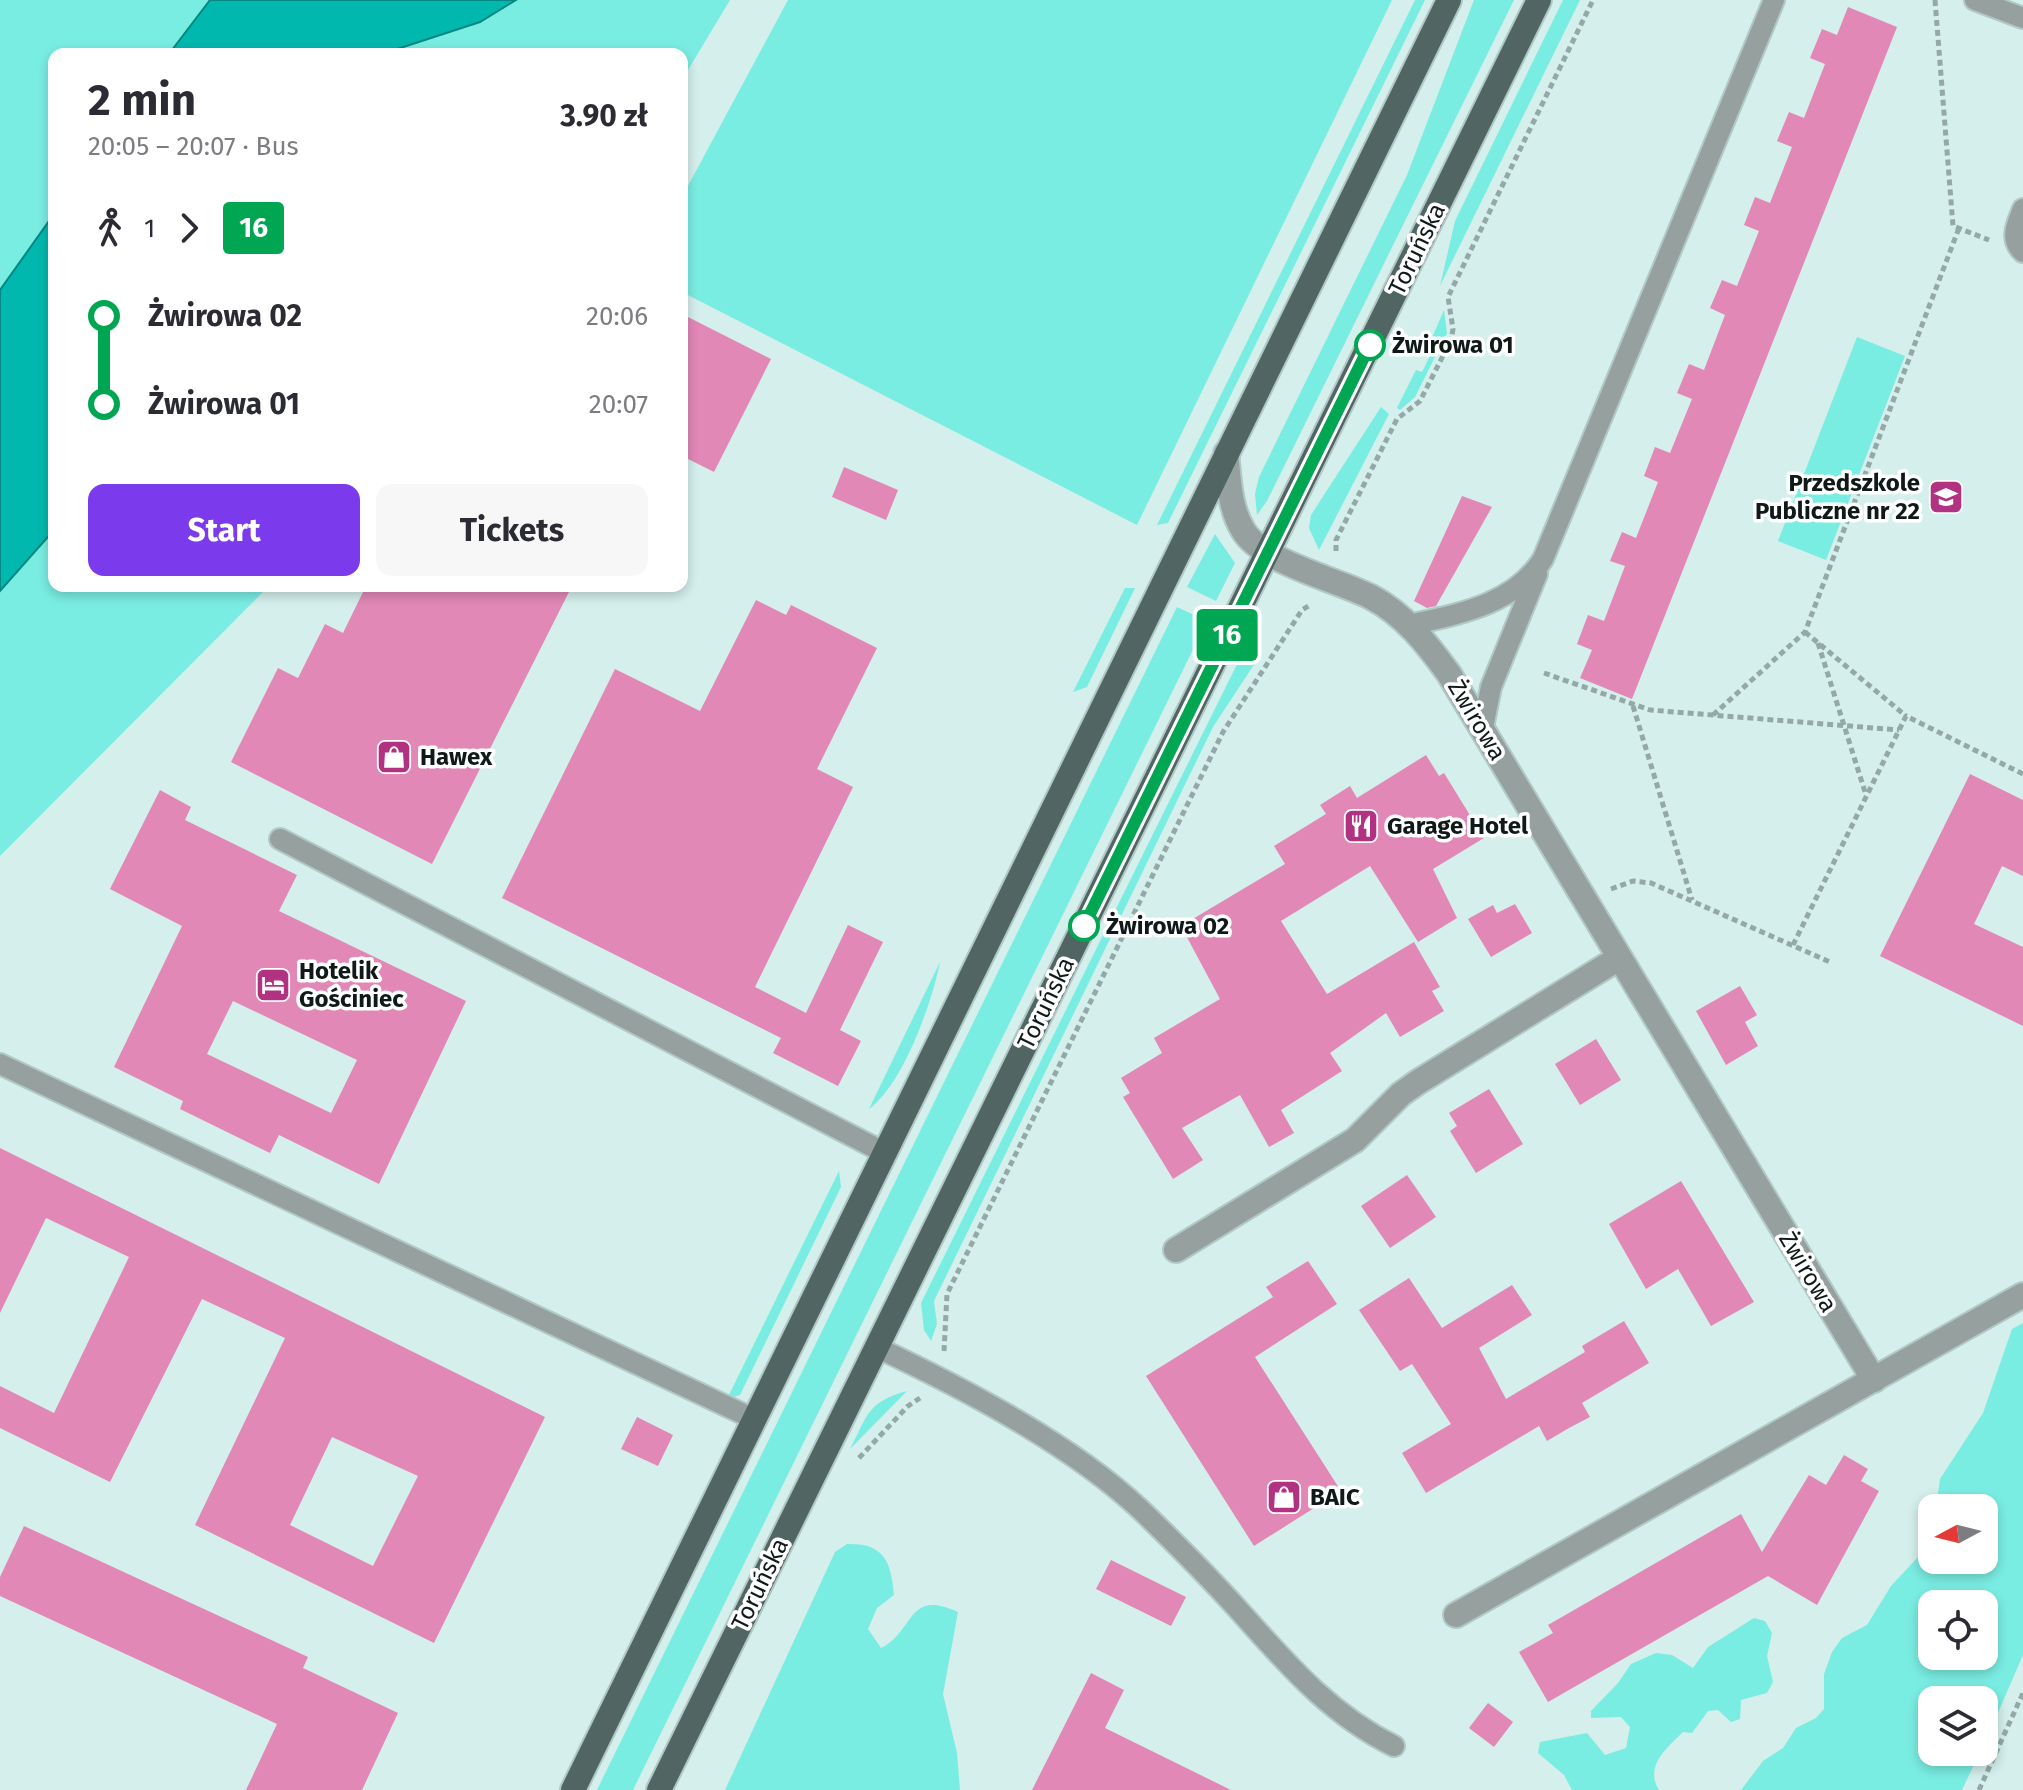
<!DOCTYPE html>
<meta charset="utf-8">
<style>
body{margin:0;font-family:"Fira Sans",sans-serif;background:#f7f7f7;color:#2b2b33;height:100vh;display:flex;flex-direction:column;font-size:30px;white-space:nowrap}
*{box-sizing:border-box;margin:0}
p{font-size:26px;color:#7c7c81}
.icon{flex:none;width:44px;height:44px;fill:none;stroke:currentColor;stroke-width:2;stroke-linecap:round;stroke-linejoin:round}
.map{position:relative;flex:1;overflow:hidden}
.side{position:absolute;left:48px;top:48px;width:640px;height:544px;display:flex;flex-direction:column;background:#fff;border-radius:16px;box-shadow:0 4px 12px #0003}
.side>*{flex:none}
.badge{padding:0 16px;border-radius:6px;font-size:28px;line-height:52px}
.needle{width:52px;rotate:263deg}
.tools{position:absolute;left:1918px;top:1494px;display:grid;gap:16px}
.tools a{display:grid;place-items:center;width:80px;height:80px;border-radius:16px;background:#fff;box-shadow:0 4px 12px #0003;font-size:40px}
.map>.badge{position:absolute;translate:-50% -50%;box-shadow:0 0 0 4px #fff}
.legs{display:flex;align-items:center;gap:12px;height:88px;padding:0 40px;font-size:26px}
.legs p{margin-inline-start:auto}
.head{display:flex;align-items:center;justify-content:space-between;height:136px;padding:0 40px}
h1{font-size:44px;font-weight:700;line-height:60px}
.button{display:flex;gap:16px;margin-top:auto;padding:16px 40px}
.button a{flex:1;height:92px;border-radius:16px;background:#7c3aed;color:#fff;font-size:32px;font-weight:700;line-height:92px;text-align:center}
.button a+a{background:#f7f7f7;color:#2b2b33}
ul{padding:0 40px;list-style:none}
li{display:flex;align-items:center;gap:28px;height:88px;font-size:30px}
li i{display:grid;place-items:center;width:12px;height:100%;margin:0 10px;background:currentColor}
li i::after{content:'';width:20px;height:20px;margin:-10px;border:6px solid;border-radius:50%;background:#fff}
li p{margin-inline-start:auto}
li:first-child i{background:linear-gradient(#0000 50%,currentColor 0)}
li:last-child i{background:linear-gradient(currentColor 50%,#0000 0)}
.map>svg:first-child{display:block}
</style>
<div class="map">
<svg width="2023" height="1790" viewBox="0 0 2023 1790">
<rect width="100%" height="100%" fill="#d4efec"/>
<g fill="#7aede2" fill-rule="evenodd">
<polygon points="0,0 730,0 682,80 682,54 54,54 54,586 269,586 0,856"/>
<polygon points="788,0 1392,0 1137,525 682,292 682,197"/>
<polygon points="1415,0 1425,0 1168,523 1157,525"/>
<polygon points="1474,0 1514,0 1267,501 1257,515 1255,494 1259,477 1407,175"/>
<polygon points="1563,0 1580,0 1440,286 1455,221"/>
<polygon points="1444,310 1447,333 1415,397 1400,410 1397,408 1416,370 1422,372 1433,350 1428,347"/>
<polygon points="1857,337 1905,356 1826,560 1778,541"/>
<polygon points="1381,407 1389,414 1319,550 1309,528 1311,515"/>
<polygon points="1215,534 1235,563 1216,601 1187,587"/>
<polygon points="1125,588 1135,588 1087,687 1073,692"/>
<polygon points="1177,607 1207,621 633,1790 597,1790"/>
<polygon points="1247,644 1260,648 1261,654 1213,727 934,1301 937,1324 931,1341 924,1330 921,1303"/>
<path d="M 940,962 C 932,1003 903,1084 869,1109 Z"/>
<polygon points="839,1171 841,1187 740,1395 727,1399"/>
<path d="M 2023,1323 L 2023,1655 L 1984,1745 L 1984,1700 L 1932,1700 L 1932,1752 L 1980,1752 L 1962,1790 L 1741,1790 L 1763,1761 L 1783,1748 L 1796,1728 L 1816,1718 L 1824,1709 L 1824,1674 L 1832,1652 L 1842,1638 L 1867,1625 L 1891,1586 L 1919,1556 L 1932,1530 L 1932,1560 L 1984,1560 L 1984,1508 L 1936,1508 L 1940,1479 L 1983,1413 L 2012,1329 ZM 1932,1604 L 1984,1604 L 1984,1656 L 1932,1656 Z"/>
<path d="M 907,1391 L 850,1449 C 868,1415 867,1402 907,1391 Z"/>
<path d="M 847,1544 C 884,1543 891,1561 894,1595 L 877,1608 L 868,1629 L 881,1648 C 915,1631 907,1588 958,1612 L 943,1694 L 957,1753 L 960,1790 L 725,1790 L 835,1552 Z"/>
<path d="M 1754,1618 L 1765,1621 L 1772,1633 L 1767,1656 L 1773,1682 L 1767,1693 L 1741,1700 L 1740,1719 L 1731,1722 L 1718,1710 L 1708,1711 L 1692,1733 L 1683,1732 C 1667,1748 1644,1766 1659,1790 L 1572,1790 L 1564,1775 L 1538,1753 L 1540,1742 L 1587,1733 L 1605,1755 L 1626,1748 L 1630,1727 L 1621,1717 L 1591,1718 L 1591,1711 L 1618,1683 L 1631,1664 L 1656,1653 L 1672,1655 L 1693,1668 L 1708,1647 Z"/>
</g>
<g fill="#00b8ae" stroke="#048881" stroke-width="2">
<polygon points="210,0 516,0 480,22 382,54 169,54"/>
<polygon points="54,214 54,530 0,591 0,290"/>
</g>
<g fill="#e188b7" fill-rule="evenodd">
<polygon points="1848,7 1897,27 1632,699 1580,678 1592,650 1577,644 1588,615 1604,621 1625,566 1610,561 1622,532 1636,538 1658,482 1644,476 1655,447 1670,453 1692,399 1677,393 1689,364 1704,370 1725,315 1710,308 1722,280 1737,286 1759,231 1744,225 1755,197 1770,203 1792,147 1777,141 1789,112 1804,118 1825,64 1810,58 1822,29 1837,35"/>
<polygon points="682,314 771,359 714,472 682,456"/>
<polygon points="844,467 898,490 886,520 832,497"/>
<polygon points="1462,496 1492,507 1436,606 1427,608 1414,601"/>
<polygon points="366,586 572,586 432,864 231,762 278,668 298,678 325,624 343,633"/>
<polygon points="756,600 786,615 791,605 877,648 817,769 853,787 755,987 806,1013 848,925 883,942 840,1030 861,1041 838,1086 773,1053 781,1038 502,898 615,669 700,711"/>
<polygon points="1426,755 1439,776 1444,773 1484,838 1433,869 1457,918 1418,942 1370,866 1281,921 1327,994 1414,942 1440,987 1432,991 1444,1011 1400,1037 1386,1013 1330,1053 1342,1071 1281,1110 1294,1133 1269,1147 1240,1095 1182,1128 1203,1160 1173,1179 1123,1097 1130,1093 1121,1078 1162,1053 1154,1038 1220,999 1181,926 1285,864 1274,846 1326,814 1320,805 1350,786 1357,798"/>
<polygon points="1970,774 2023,800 2023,876 2002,866 1974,924 2023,947 2023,1026 1880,956"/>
<path d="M 160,790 L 191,807 L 185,820 L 297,875 L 279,911 L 466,1001 L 379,1184 L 279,1135 L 270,1153 L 180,1109 L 183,1101 L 114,1067 L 182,926 L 110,889 ZM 233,1001 L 357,1060 L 331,1113 L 207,1054 Z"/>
<polygon points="1515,904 1532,933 1491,957 1468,919 1493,905 1497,913"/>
<polygon points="1740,986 1757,1015 1745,1022 1758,1046 1726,1065 1696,1011"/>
<polygon points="1596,1039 1621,1080 1580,1105 1555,1064"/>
<polygon points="1489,1089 1523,1144 1476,1173 1450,1131 1457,1126 1449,1113"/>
<path d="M 0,1148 L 545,1417 L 434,1643 L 195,1525 L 285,1338 L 202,1299 L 110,1482 L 0,1428 L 0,1386 L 54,1413 L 129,1257 L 46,1218 L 0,1313 ZM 332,1437 L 418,1476 L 373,1566 L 290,1525 Z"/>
<polygon points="1407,1175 1436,1217 1390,1248 1361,1206"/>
<polygon points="1681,1181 1754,1302 1711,1326 1678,1269 1646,1289 1609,1224"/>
<polygon points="1308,1261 1337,1304 1255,1357 1341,1491 1254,1546 1146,1376 1273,1297 1266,1287"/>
<polygon points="1409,1278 1442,1328 1512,1285 1532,1315 1479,1348 1506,1399 1585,1352 1582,1346 1624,1321 1649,1363 1582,1403 1590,1417 1569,1428 1547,1441 1539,1426 1426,1493 1402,1453 1451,1424 1412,1364 1400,1371 1359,1310"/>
<polygon points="637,1417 673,1435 658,1466 621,1449"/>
<polygon points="1844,1455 1868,1469 1861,1481 1879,1491 1817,1605 1768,1576 1548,1702 1519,1652 1553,1633 1548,1625 1741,1514 1762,1552 1809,1475 1826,1485"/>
<polygon points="24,1526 308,1657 303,1668 398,1713 362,1790 246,1790 277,1724 0,1596 0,1577"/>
<polygon points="1111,1560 1186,1597 1171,1626 1096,1589"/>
<polygon points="1091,1673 1124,1690 1105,1728 1231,1790 1032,1790"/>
<polygon points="1488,1703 1513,1722 1494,1747 1469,1728"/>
</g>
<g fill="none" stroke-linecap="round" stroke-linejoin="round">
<g stroke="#b1c8c6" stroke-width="24">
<g id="lane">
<polyline points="1975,0 2023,18"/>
<path d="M 2023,209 C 2017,224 2009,239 2023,252"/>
<path d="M 1409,625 C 1458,614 1514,605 1543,559 L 1774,0"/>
<polyline points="1483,727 1491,687 1537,574"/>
<polyline points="280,839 885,1153"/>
<polyline points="0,1064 756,1420"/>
<path d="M 876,1347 C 963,1388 1071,1444 1141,1510 C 1173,1541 1205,1573 1235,1606 C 1284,1660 1327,1713 1394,1746"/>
</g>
</g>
<g stroke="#b1c8c6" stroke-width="28">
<g id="street">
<path d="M 1226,453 C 1229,479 1229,507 1243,530 C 1261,562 1338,580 1371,597 C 1404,614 1428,645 1449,674 L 1874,1380"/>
<polyline points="1176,1250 1355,1140 1401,1094 1418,1082 1619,958"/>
<polyline points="1456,1615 2023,1295"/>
</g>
</g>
<g stroke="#b1c8c6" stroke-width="28">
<g id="primary">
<polyline points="573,1790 1449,0"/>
<polyline points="659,1790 1539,0"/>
</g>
</g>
<g stroke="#94a9a7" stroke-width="5" stroke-dasharray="6 4" stroke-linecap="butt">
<polyline points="1935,0 1953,226 1989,240"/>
<polyline points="1336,551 1336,540 1397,419 1420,401 1451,340 1453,329 1448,297 1593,0"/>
<polyline points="1805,632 1906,716"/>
<polyline points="1818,643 1866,795"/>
<polyline points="1544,673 1650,710 1899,730"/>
<polyline points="1633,706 1692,900"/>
<polyline points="1713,715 1805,632 1959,228"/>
<polyline points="1611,889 1633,881 1651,883 1830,962"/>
<polyline points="1793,945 1906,716 2023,774"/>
<polyline points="944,1351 947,1294 1223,732 1302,610 1310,605"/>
<polyline points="859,1458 908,1406 920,1398"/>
<polyline points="1979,1790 2023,1693"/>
</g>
<use href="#lane" stroke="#96a19f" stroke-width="20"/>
<use href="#street" stroke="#96a19f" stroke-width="24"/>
<use href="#primary" stroke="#516663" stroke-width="24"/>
</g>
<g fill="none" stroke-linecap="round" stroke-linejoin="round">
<g stroke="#fff" stroke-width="18">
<polyline id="line-1" points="1084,926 1370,345"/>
</g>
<use href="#line-1" stroke="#00a651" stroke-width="12"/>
</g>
<defs>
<g id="school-square" transform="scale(1.8)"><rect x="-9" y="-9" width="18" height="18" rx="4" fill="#b13280" stroke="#fff"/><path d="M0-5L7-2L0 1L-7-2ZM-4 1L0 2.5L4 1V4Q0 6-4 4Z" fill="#fff"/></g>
<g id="shop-square" transform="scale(1.8)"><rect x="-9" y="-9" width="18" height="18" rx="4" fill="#b13280" stroke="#fff"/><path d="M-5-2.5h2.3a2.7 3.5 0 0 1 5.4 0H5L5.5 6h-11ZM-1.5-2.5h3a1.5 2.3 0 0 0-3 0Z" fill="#fff"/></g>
<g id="restaurant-square" transform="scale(1.8)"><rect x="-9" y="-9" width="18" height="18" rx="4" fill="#b13280" stroke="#fff"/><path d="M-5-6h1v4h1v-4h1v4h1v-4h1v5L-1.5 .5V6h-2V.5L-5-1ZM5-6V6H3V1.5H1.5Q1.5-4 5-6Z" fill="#fff"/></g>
<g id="hotel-square" transform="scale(1.8)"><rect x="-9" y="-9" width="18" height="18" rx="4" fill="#b13280" stroke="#fff"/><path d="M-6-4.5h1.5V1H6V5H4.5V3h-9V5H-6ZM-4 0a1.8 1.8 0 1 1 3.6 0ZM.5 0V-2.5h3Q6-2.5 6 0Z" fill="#fff"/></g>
</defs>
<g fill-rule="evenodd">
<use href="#school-square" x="1946" y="497"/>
<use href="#shop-square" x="394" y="757"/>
<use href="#restaurant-square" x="1361" y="826"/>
<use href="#hotel-square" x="273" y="985"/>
<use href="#shop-square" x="1284" y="1497"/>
</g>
<g fill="#fff" stroke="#00a651" stroke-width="4">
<circle cx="1370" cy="345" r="14"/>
<circle cx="1084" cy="926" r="14"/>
</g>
<g text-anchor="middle" stroke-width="7" stroke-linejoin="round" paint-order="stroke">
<g font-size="24" fill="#0f1918" stroke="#fff">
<text transform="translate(1417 249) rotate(-64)" y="8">Toruńska</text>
<text transform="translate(1477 720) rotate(59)" y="8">Żwirowa</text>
<text transform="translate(1046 1003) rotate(-64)" y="8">Toruńska</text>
<text transform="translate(1808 1272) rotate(59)" y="8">Żwirowa</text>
<text transform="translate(760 1584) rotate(-64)" y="8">Toruńska</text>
</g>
<g font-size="24" font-weight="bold" fill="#0f1918" stroke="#fff" text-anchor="start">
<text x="1392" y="353">Żwirowa 01</text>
<text x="1106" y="934">Żwirowa 02</text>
</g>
<g font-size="24" font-weight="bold" fill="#0f1918" stroke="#fff" text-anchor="start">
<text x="1920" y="491" text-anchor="end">Przedszkole<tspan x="1920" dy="28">Publiczne nr 22</tspan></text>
<text x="420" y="765">Hawex</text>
<text x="1387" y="834">Garage Hotel</text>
<text x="299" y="979">Hotelik<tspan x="299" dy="28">Gościniec</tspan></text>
<text x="1310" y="1505">BAIC</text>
</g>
</g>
</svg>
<div class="tools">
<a><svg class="needle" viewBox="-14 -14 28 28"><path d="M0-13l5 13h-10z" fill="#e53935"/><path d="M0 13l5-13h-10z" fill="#7c7c81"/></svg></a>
<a><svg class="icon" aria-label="locate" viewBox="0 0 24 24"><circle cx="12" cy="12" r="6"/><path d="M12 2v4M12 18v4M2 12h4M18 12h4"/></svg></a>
<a><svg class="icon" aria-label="layers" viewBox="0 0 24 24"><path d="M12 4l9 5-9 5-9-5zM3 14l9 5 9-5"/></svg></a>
</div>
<b class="badge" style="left:1227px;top:635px;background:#00a651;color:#fff">16</b>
<section class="side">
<div class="head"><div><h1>2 min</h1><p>20:05 – 20:07 · Bus</p></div><b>3.90 zł</b></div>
<div class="legs"><svg class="icon" aria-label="walk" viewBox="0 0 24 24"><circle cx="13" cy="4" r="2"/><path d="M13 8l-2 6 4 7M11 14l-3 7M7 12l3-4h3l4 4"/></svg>1<svg class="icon" aria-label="forward" viewBox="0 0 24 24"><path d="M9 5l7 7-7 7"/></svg><b class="badge" style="background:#00a651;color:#fff">16</b></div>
<ul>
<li><i style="color:#00a651"></i><b>Żwirowa 02</b><p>20:06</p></li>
<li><i style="color:#00a651"></i><b>Żwirowa 01</b><p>20:07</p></li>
</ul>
<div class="button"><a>Start</a><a>Tickets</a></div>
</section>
</div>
